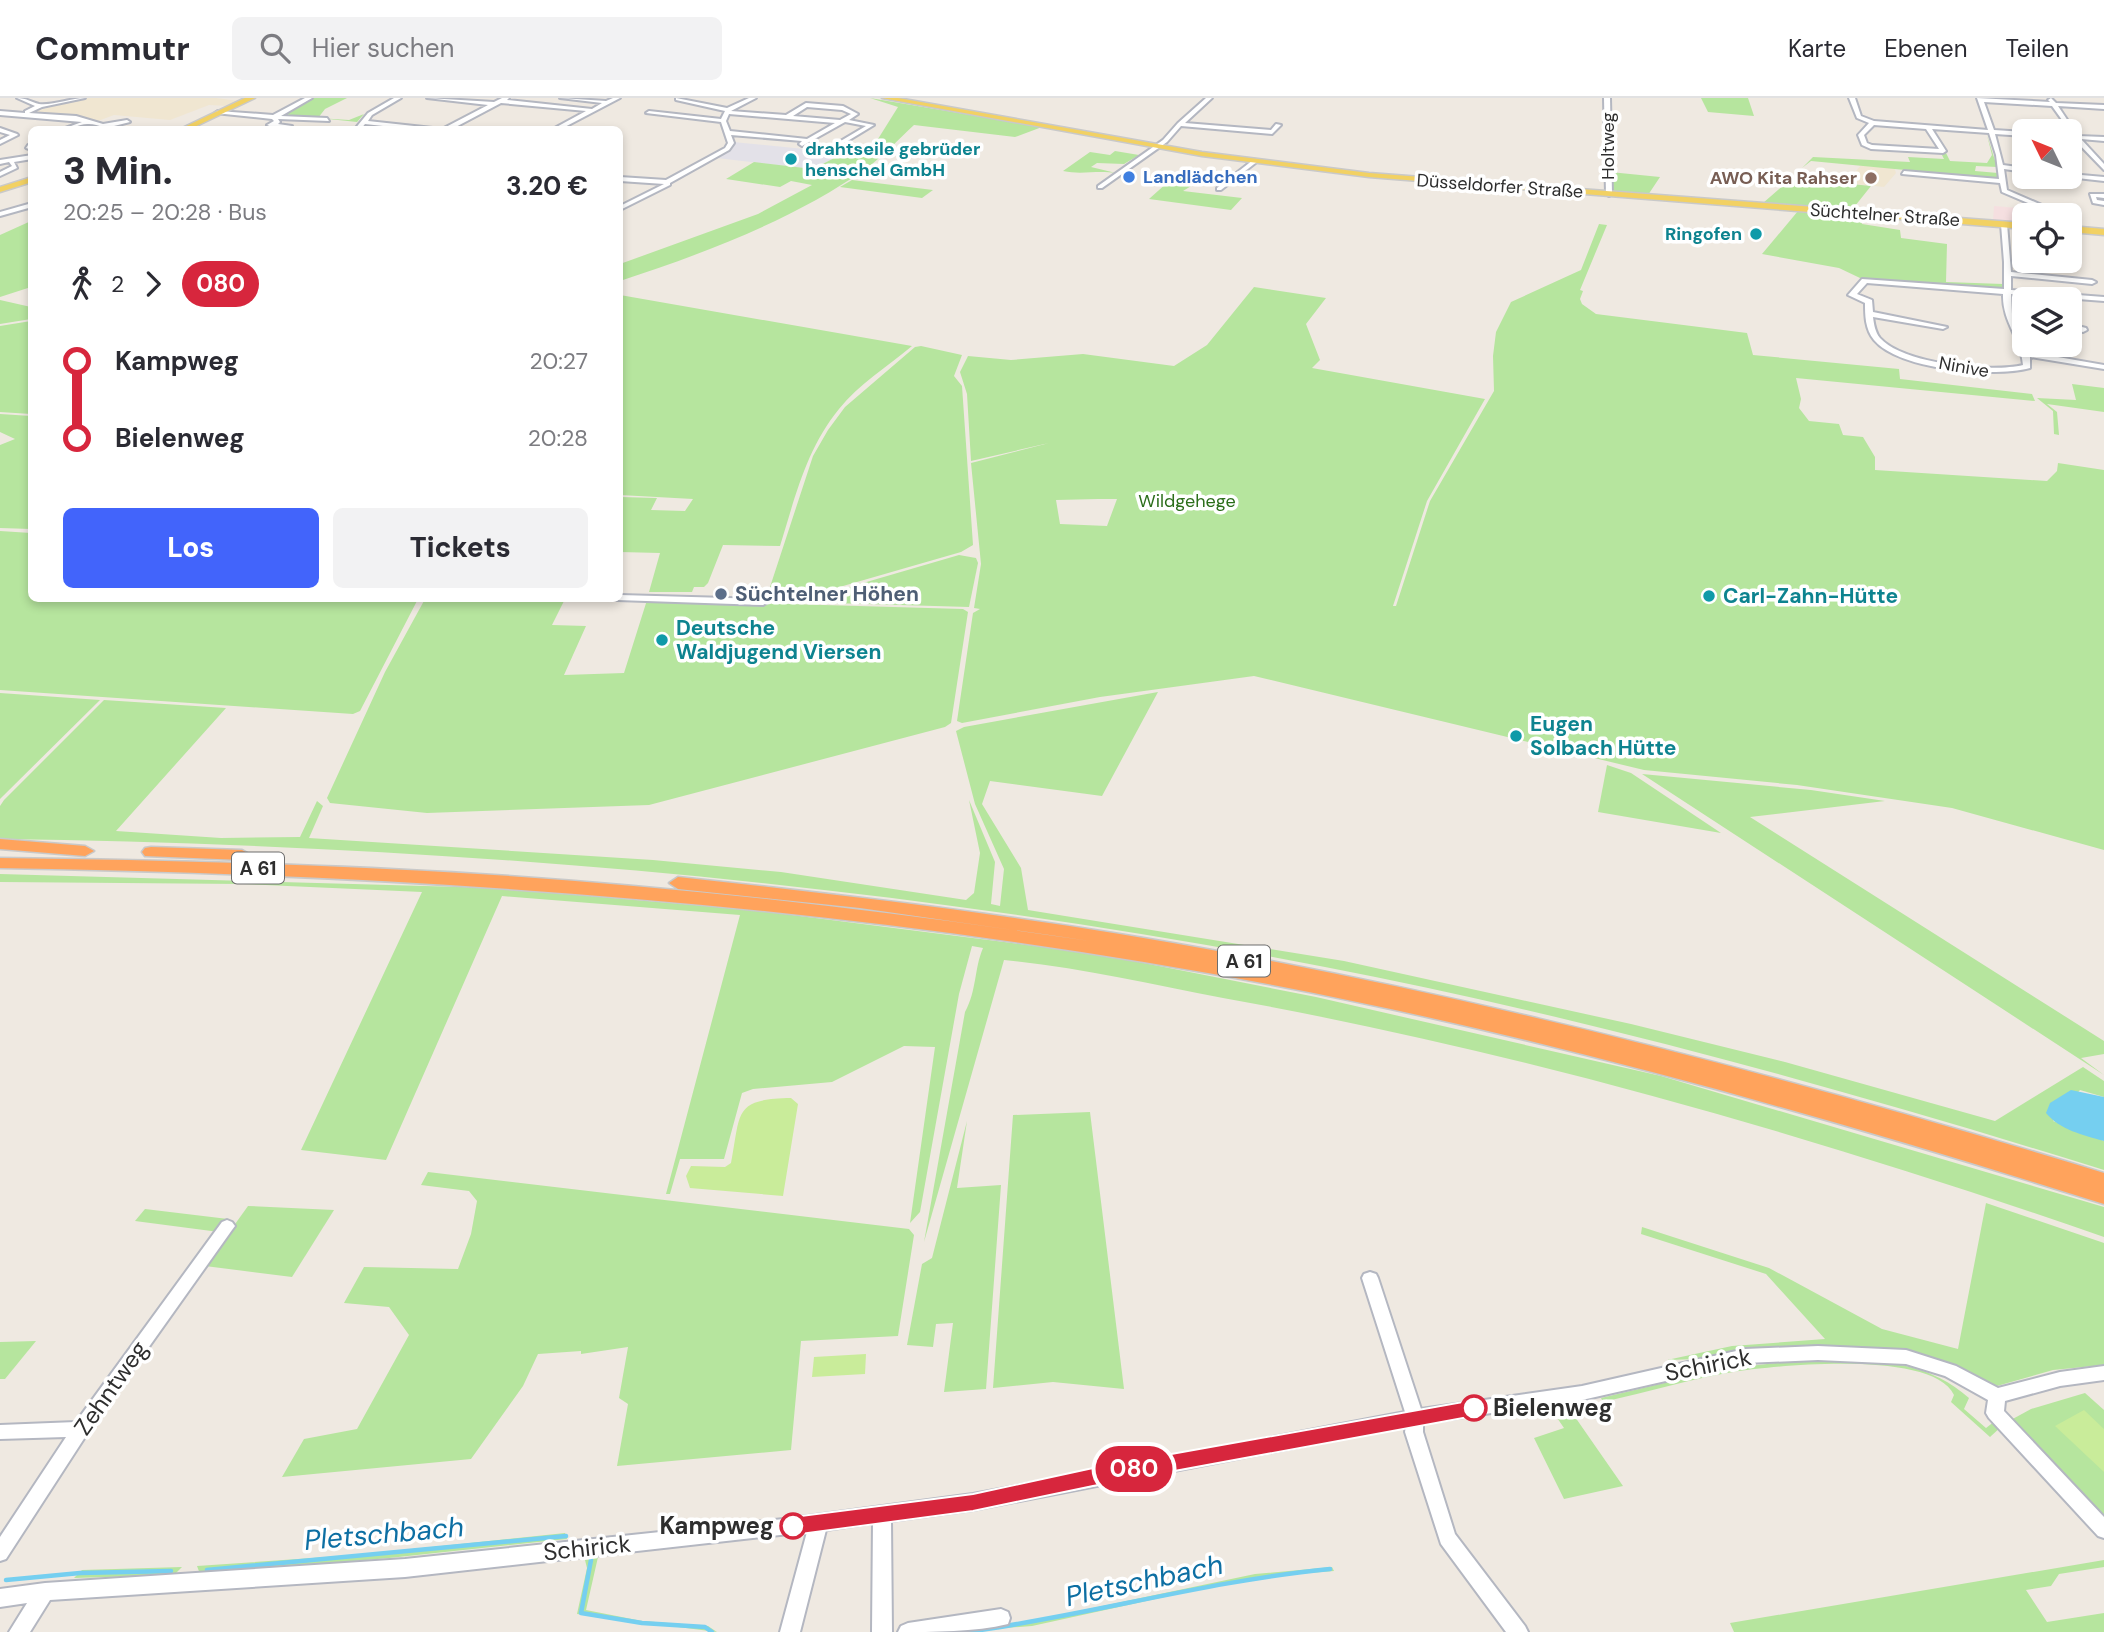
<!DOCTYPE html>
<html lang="de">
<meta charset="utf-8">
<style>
body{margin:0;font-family:"DM Sans",sans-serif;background:#f2f2f3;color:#2b2b33;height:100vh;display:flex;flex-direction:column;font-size:26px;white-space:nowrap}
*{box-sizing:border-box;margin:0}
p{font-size:23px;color:#7c7c81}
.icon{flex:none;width:38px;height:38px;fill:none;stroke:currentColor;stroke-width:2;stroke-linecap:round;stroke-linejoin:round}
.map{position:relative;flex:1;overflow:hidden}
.side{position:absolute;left:28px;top:28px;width:595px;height:476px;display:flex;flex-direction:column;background:#fff;border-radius:10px;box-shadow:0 4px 10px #0003}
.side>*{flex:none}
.badge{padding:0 14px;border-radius:23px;font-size:24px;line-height:46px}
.needle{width:46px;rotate:313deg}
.tools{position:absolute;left:2012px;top:21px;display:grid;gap:14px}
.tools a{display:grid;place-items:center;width:70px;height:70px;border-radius:10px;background:#fff;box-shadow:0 4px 10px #0003;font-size:35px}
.map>.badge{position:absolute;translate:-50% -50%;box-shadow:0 0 0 4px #fff}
.legs{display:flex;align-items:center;gap:10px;height:77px;padding:0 35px;font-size:23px}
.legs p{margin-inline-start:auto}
.overview{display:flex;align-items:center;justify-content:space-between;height:119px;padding:0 35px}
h1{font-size:38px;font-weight:800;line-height:52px}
.button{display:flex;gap:14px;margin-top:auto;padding:14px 35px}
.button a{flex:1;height:80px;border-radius:10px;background:#4264fb;color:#fff;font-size:28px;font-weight:800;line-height:80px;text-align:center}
.button a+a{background:#f2f2f3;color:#2b2b33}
ul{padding:0 35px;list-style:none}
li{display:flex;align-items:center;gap:24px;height:77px;font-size:26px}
li i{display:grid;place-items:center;width:10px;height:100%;margin:0 9px;background:currentColor}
li i::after{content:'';width:18px;height:18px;margin:-9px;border:5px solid;border-radius:50%;background:#fff}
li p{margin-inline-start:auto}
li:first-child i{background:linear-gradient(#0000 50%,currentColor 0)}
li:last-child i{background:linear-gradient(currentColor 50%,#0000 0)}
header{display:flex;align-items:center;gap:42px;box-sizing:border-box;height:98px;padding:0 35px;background:#fff;border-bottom:2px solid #e1e1e2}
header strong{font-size:33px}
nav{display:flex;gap:38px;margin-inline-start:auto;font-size:24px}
.search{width:490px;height:63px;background:#f2f2f3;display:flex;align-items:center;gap:18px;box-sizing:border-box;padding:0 24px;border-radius:10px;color:#7c7c81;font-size:26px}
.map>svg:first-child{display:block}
</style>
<header>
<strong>Commutr</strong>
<div class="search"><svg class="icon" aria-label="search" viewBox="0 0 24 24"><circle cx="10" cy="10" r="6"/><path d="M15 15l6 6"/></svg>Hier suchen</div>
<nav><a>Karte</a><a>Ebenen</a><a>Teilen</a></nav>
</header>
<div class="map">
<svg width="2104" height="1534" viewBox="0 0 2104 1534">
<rect width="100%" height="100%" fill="#efe9e1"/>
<polygon fill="#e3e1e8" points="733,44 844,55 813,71 717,60 730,51"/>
<g fill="#f0e6d1">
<polygon points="86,0 216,0 239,3 228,8 209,7 170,22 114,17 98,23 32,14"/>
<polygon points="1862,66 1894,69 1896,75 1884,89 1846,85"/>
</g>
<polygon fill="#f5dfe0" points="2029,106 2042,112 2045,117 2025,117 2025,126 1993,123 1994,108 2018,110"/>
<g fill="#b6e59e" fill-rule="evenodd">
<polygon points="311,0 347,0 325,11 318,20 349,22 364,16 357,24 281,16"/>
<path d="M 870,0 L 1042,29 L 1015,39 L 914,27 C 899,41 884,57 867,70 C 793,122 705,155 620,183 L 620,166 L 758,116 L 812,87 L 791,83 L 780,89 L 726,81 L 754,64 L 813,71 L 844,55 L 858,56 L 878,41 L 898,9 Z"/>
<polygon points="1701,0 1748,0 1754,18 1708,14"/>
<polygon points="1987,37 1997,69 1976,68 1975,73 1998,75 1999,81 1811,63 1802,70 1813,59 1910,64 1908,59 1944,61 1941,55 1946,55 1950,63 1987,65 1992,57"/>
<path d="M 1115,53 L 1139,57 L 1124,66 L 1097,65 L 1091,69 L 1116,75 C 1096,72 1082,77 1063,73 L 1090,54 L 1110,57 Z"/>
<polygon points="1610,74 1660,79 1648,97 1763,105 1792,80 1871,88 1851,113 1846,113 1616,96 1609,89"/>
<polygon points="1177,76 1206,79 1183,93 1242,100 1231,112 1149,101"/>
<polygon points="852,82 933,92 922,100 840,89"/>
<polygon points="1759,110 1859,118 1862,126 1900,132 1901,140 1947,146 1946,184 2003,186 2004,192 1860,180 1839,170 1762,156 1798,113"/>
<polygon points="31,123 31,189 0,199 0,137"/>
<path d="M 1599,126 L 1607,127 L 1580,192 L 1583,193 L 1580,201 L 1582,206 L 1596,216 L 1747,235 L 1753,257 L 1899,271 L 1900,281 L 2032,296 L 2035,303 L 1796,280 L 1801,301 L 1799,310 L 1809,323 L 1839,326 L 1843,337 L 1863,339 L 1875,359 L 1875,372 L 2047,383 L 2057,373 L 2058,365 L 2104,372 L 2104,752 L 1952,710 L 1797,687 L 1644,672 L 1254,578 L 1100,599 L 962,625 L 957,623 L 973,515 L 980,511 L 974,510 L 981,466 L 971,365 L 1049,345 L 971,363 L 967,296 L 960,274 L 968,258 L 1011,262 L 1083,256 L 1174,268 L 1207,247 L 1254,189 L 1326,200 L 1306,226 L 1320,262 L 1312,270 L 1485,301 L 1427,403 L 1393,508 L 1396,508 L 1430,403 L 1494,293 L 1493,258 L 1496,234 L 1511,204 L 1581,172 ZM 1098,401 L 1117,401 L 1107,428 L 1060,426 L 1056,402 Z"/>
<path d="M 620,197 L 912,248 C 888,268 858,287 839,311 C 806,351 795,400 780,448 L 723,447 L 708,485 L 704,489 L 694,489 L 692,494 L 649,494 L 660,455 L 620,454 L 620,399 L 657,400 L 651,412 L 685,413 L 693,401 L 620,397 Z"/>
<polygon points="0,202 31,209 31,221 0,226"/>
<polygon points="31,223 31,316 0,314 0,228"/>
<polygon points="921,248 962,257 954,278 962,288 973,447 961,454 791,503 768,500 770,489 813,358 828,332 845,309 915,249"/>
<polygon points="2072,286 2104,290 2104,314 2047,306 2057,314 2059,337 2054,336 2053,313 2037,300 2076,302"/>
<polygon points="0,316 31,318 31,431 0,430 0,347 15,341 0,334"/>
<polygon points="0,433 31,435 32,500 418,501 360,613 353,616 0,592"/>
<polygon points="959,457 976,460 978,465 969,509 798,504"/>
<polygon points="425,501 565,501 552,527 586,528 564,577 624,575 647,502 963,511 968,514 951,625 945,629 649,707 427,715 330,705 327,700 385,574"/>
<path d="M 1158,594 L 1102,698 L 990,683 L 982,706 L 1021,770 L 1028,812 L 1344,863 L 1631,926 L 1785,964 L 1995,1023 L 2083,969 L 2104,983 L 2104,999 L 2080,992 L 2053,1023 L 2104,1043 L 2104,1072 C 1847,992 1589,920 1325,869 C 888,784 444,747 0,741 L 0,708 L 4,702 L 104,602 L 226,610 L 116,733 L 221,740 L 300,739 L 317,703 L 323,708 L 309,740 L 653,762 L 781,774 L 966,802 L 974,795 L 980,755 L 969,702 L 995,764 L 991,806 L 1000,808 L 1004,771 L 975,706 L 956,633 L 964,629 Z"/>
<polygon points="0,595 100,602 0,701"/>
<polygon points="1607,667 1631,675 1721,735 1598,714"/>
<polygon points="1642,676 1811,692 1885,703 1750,719 2104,943 2104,956 2081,960 2104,977"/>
<path d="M 0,776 L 497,790 L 753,812 L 1098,856 L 1316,899 L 1661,978 L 2104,1109 L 2104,1139 C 1816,1039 1523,954 1223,900 C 1150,886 1077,869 1004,862 L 924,1144 L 965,914 C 977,892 974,871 983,850 L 972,848 L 959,896 L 920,1114 L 910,1125 L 935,949 L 904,948 L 832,984 L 753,991 L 742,995 L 724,1061 L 680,1061 L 670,1096 L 666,1096 L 740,817 L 502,798 L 386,1062 L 301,1052 L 422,794 L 243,786 L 0,784 Z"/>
<polygon points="1090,1014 1124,1291 1053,1284 993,1290 1013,1017"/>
<polygon points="967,1023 957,1090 1001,1087 986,1291 944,1294 953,1225 936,1226 933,1249 907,1247 922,1166 932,1160"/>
<polygon points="428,1074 909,1131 914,1137 898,1238 801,1243 791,1352 617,1368 628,1306 619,1300 628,1249 581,1256 581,1253 538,1256 523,1288 471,1361 282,1379 304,1341 357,1331 409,1237 389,1209 344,1205 364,1169 458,1171 471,1136 477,1103 469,1093 421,1087"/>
<polygon points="1986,1105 2104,1145 2104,1267 2053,1272 1997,1288 1908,1255 1880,1250 1792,1249 1699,1261 1667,1262 1732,1248 1825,1241 1766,1176 1641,1136 1642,1129 1769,1170 1882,1231 1958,1251"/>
<polygon points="248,1108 334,1112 292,1179 205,1168"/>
<polygon points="145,1111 228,1121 219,1134 135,1123"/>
<polygon points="36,1243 5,1281 0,1281 0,1244"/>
<path d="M 1793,1263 C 1856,1263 1919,1255 1969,1300 L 1964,1311 L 1986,1330 L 1995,1323 L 2002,1328 L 1990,1339 L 1951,1304 L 1954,1297 C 1933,1252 1782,1267 1739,1273 C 1693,1280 1648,1294 1603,1304 L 1601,1300 L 1723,1271 Z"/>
<polygon points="2085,1295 2104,1312 2104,1425 2009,1323 2031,1311"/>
<polygon points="1566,1306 1623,1388 1564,1401 1534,1340 1564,1330 1549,1308"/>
<polygon points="565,1435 567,1441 389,1460 200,1476 197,1468 356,1457"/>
<polygon points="598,1459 586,1512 642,1523 708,1528 717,1534 577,1516 587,1470 585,1462"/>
<polygon points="2104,1462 2104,1469 2059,1476 2051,1488 2026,1492 2047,1524 2104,1515 2104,1534 1734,1534 1730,1525"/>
<polygon points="182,1469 174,1477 74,1480 82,1472"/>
<polygon points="1332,1469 1334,1473 1256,1479 1032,1528 951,1534 1031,1523 1255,1476"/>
</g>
<g fill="#c9ec9a">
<path d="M 791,1000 L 798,1006 L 783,1098 L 690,1090 L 686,1078 L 691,1068 L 725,1069 L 731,1065 C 741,1014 733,1001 791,1000 Z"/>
<polygon points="866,1256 865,1276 812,1279 814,1259"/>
<polygon points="2084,1312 2104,1331 2104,1374 2055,1328"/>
</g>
<path fill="#75cff0" d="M 2071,992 L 2104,999 L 2104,1043 C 2083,1037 2060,1032 2046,1015 L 2050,1005 Z"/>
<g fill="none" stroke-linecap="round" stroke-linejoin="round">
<g stroke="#75cff0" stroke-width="4.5">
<polyline points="591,1462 581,1515 642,1525 705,1529 712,1534"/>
<polyline points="207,1472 566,1438"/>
<polyline points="6,1482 80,1475 171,1473"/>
<path d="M 967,1534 C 1090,1517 1207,1483 1330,1471"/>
</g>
<g stroke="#b4b7c1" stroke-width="4">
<g id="minor">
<path d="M 17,0 C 26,0 31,4 39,6 C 51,8 71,0 85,0 L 42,9 L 29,15 L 76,18 L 103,26 L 127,22 L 130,24 L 110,29 L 118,32 C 107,32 99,26 89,26 C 80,25 70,32 60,32 L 82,24 L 0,17 L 0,13 L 25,15 L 25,13 L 35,8 Z"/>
<path d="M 305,0 L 312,0 L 281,18 L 327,20 L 329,23 L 278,21 L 280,24 L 278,26 L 292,28 C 286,31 273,30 267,27 L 274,23 L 272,21 L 215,15 L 218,13 L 273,17 Z"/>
<polygon points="394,0 401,0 372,17 368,23 442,31 488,7 427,0 494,4 502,0 509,0 507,2 592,11 602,5 560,0 606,3 613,0 620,0 559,32 551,32 586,13 501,5 450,32 419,32 365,26 360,32 354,32 368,15"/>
<path d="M 676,0 L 727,10 L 749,0 L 756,0 L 731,13 L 786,17 L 806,5 L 843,8 L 858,16 L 849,22 L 874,27 L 841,47 L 839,44 L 866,28 L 845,24 L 802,48 L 799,46 L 802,43 L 731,37 L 734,45 L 729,52 L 670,85 L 670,87 L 620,112 L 620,108 L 664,86 L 620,83 L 620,79 L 666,82 L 725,50 L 728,45 L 721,24 L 646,15 L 649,13 L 721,21 L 725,13 L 676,2 ZM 807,9 L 842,12 L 851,16 L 840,22 L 793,18 ZM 729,16 L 835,25 L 807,41 L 730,33 L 726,23 Z"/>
<polygon points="1206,0 1212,0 1185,25 1271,32 1276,26 1281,27 1272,36 1181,28 1167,44 1102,90 1098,90 1098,88 1163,42 1178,25"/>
<polygon points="1604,0 1610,0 1612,96 1609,98 1606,96"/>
<path d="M 1849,0 L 1855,0 L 1861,18 L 1874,23 L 1988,32 L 1977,0 L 2050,4 L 2048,2 L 2051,0 L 2056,5 L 2104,7 L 2104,11 L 2058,8 L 2078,38 L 2104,39 L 2104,43 L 2081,41 L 2104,66 L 2104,72 L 2074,41 L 2071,40 L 2070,33 L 2052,8 L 1984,4 L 1994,32 L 2025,34 L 2025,38 L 1995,36 L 2003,67 L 2025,70 L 2025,74 L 2004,71 L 2007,92 L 2051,111 L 2056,117 L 2050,117 L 2047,113 L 2002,94 L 2000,85 L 1902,76 L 1904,73 L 1999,81 L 1996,57 L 1989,35 L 1932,31 L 1946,53 L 1943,55 L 1871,51 L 1862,47 L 1858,37 L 1869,25 L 1857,20 ZM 1874,27 L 1926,31 L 1939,51 L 1872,47 L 1867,45 L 1864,37 Z"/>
<polygon points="0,30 17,36 18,37 0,46 0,42 10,37 0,34"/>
<polygon points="28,47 32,48 32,52 26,50"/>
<polygon points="32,57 32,61 14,64 17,70 0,78 0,74 12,68 9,64 0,66 0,62"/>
<polygon points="1253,62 1258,63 1221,92 1217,92 1217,90"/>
<polygon points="2070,76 2104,79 2104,83 2068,79 2070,79"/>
<polygon points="2090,96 2104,96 2104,100 2096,99 2097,102 2104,103 2104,107 2093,105"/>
<polygon points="32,105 32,109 0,118 0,114"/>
<path d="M 2004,124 L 2007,126 L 2011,174 L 2092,182 L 2096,184 L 2092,186 L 2011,178 L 2011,192 L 2104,199 L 2104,203 L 2011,196 L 2012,216 L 2025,218 L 2025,222 L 2013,221 L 2029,254 L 2104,267 L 2104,271 L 2030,259 L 2030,270 C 1993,280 1899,272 1874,242 C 1865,231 1865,217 1865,205 L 1848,197 L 1862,181 L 2004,191 L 2004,164 L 2001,126 ZM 1867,185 L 2003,196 C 2002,224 2021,240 2023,267 C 1991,275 1903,266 1880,240 C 1875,234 1874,226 1873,219 L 1943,231 L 1947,229 L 1873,214 L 1872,202 L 1857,196 Z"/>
<polygon points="2070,226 2086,230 2087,232 2083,234 2070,230"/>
<polygon points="620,497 763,501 768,504 763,507 617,502 615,500 620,500"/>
<polygon points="227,1122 232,1124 235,1128 232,1132 87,1336 6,1461 0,1463 0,1439 66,1339 0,1341 0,1327 76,1324 222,1124"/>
<polygon points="1370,1174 1376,1176 1378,1180 1421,1311 1582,1288 1745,1251 1818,1248 1906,1252 1956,1268 1998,1290 2060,1274 2104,1268 2104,1282 2060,1288 2005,1303 2004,1313 2104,1419 2104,1440 2098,1438 1989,1320 1986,1315 1988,1302 1945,1278 1906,1266 1818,1262 1745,1265 1582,1302 1423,1325 1423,1334 1455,1436 1525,1528 1528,1534 1506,1534 1441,1446 1405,1334 1406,1328 973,1412 891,1423 892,1534 872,1534 873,1425 826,1432 800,1534 780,1534 807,1434 405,1479 50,1502 30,1534 9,1534 27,1505 0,1509 0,1491 45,1485 405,1461 793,1420 973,1396 1405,1314 1362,1180 1364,1176"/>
<path d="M 1001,1511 L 1008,1514 L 1010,1520 L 1008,1526 C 975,1534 933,1534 898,1534 L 901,1528 L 908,1525 Z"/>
</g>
</g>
<g stroke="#c9c9c9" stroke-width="3">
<g id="major">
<polygon points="245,0 255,0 188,32 178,32"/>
<polygon points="882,0 898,0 1202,54 1369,75 2025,125 2025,131 1369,79 1202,58"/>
<polygon points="32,79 32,84 0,94 0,89"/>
<polygon points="2070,128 2104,131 2104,137 2070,134"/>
</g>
</g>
<g stroke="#c9c9c9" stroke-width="3">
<g id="highway">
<polygon points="0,741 85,748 94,753 85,758 0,751"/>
<polygon points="151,749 242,752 251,757 242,762 145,758 142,754 145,750"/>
<path d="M 0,760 C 160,762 319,766 478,776 C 683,789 887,813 1090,843 L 860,810 L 678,791 L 669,785 L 678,779 C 860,799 1042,820 1223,854 C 1521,909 1814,986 2104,1075 L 2104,1106 C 1830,1020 1555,941 1273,887 C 852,807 427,777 0,770 Z"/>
</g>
</g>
<use href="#minor" fill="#fff" fill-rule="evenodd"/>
<use href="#major" fill="#f2d163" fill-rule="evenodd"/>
<use href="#highway" fill="#ffa35c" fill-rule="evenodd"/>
</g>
<polygon fill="#d7263d" stroke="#fff" stroke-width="2" points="1474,1302 1481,1305 1484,1310 1481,1316 1474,1318 1093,1388 973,1413 793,1437 786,1434 783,1428 786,1421 793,1419 973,1396 1093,1370"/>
<g fill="#0f9aa8" stroke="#fff" stroke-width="2.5">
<circle cx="791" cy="61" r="7"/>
<circle cx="1756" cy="136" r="7"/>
<circle cx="1709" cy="498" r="7"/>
<circle cx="662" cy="542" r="7"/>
<circle cx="1516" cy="638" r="7"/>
</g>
<circle fill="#3f7fe0" stroke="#fff" stroke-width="2.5" cx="1129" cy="79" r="7"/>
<circle fill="#8d6e63" stroke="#fff" stroke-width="2.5" cx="1871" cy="80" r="7"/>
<circle fill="#5c6f8a" stroke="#fff" stroke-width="2.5" cx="721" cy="496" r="7"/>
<g fill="#fff" stroke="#d7263d" stroke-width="3.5">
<circle cx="1474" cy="1310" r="12"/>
<circle cx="793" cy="1428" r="12"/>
</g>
<g text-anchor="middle" stroke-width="7" stroke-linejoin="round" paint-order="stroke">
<g font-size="18" fill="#2e2e2e" stroke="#fff">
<text transform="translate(1608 48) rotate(-90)" y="6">Holtweg</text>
<text transform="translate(1500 88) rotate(4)" y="6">Düsseldorfer Straße</text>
<text transform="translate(1885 117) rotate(4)" y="6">Süchtelner Straße</text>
<text transform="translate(1964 269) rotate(10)" y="6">Ninive</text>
</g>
<g font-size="18" font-weight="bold" fill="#0d838f" stroke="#fff" text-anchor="start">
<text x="805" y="57">drahtseile gebrüder<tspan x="805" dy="21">henschel GmbH</tspan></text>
<text x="1742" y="142" text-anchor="end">Ringofen</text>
</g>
<g font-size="18" font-weight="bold" fill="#366cbe" stroke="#fff" text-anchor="start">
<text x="1143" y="85">Landlädchen</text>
</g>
<g font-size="18" font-weight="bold" fill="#785e54" stroke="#fff" text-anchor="end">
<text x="1857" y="86">AWO Kita Rahser</text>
</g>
<g font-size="18" fill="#2c6e1b" stroke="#fff">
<text x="1187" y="409">Wildgehege</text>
</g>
<g fill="#fff" stroke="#6d6d6d" stroke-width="2">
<rect x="232" y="754.5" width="52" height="31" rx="5"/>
<rect x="1218" y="847.5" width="52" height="31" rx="5"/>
</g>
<g font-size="19" font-weight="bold" fill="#2e2e2e">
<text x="258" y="777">A 61</text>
<text x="1244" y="870">A 61</text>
</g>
<g font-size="21" font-weight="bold" fill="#4e5e75" stroke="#fff" text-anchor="start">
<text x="735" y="503">Süchtelner Höhen</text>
</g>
<g font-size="21" font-weight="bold" fill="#0d838f" stroke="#fff" text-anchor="start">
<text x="1723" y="505">Carl-Zahn-Hütte</text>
<text x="676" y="537">Deutsche<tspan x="676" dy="24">Waldjugend Viersen</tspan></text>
<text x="1530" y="633">Eugen<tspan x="1530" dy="24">Solbach Hütte</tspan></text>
</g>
<g font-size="24" fill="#2e2e2e" stroke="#fff">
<text transform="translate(1708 1267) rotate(-11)" y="8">Schirick</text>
<text transform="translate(111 1290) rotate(-55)" y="8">Zehntweg</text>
<text transform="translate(587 1450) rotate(-6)" y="8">Schirick</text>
</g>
<g font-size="24" font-weight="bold" fill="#2e2e2e" stroke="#fff" text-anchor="start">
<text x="1493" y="1318">Bielenweg</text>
<text x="774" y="1436" text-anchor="end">Kampweg</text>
</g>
<g font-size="28" font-style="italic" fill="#0d6fa3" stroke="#fff">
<text transform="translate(384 1435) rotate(-5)" y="10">Pletschbach</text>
<text transform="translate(1144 1482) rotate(-12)" y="10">Pletschbach</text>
</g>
</g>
</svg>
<div class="tools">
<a><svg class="needle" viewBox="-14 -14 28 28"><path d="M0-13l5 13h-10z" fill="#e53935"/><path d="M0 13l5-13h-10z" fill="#7c7c81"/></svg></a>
<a><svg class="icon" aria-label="locate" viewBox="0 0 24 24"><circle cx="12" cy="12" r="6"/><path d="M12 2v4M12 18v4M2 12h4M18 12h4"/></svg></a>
<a><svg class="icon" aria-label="layers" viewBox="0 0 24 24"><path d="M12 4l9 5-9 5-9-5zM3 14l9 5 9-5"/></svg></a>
</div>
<b class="badge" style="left:1134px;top:1371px;background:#d7263d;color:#fff">080</b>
<section class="side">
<div class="overview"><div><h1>3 Min.</h1><p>20:25 – 20:28 · Bus</p></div><b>3.20 €</b></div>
<div class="legs"><svg class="icon" aria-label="walk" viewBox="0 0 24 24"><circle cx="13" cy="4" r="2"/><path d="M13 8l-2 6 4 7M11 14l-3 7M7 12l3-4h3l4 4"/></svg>2<svg class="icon" aria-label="forward" viewBox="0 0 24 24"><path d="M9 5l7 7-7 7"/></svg><b class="badge" style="background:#d7263d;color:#fff">080</b></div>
<ul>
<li><i style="color:#d7263d"></i><b>Kampweg</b><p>20:27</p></li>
<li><i style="color:#d7263d"></i><b>Bielenweg</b><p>20:28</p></li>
</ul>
<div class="button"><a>Los</a><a>Tickets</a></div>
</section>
</div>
